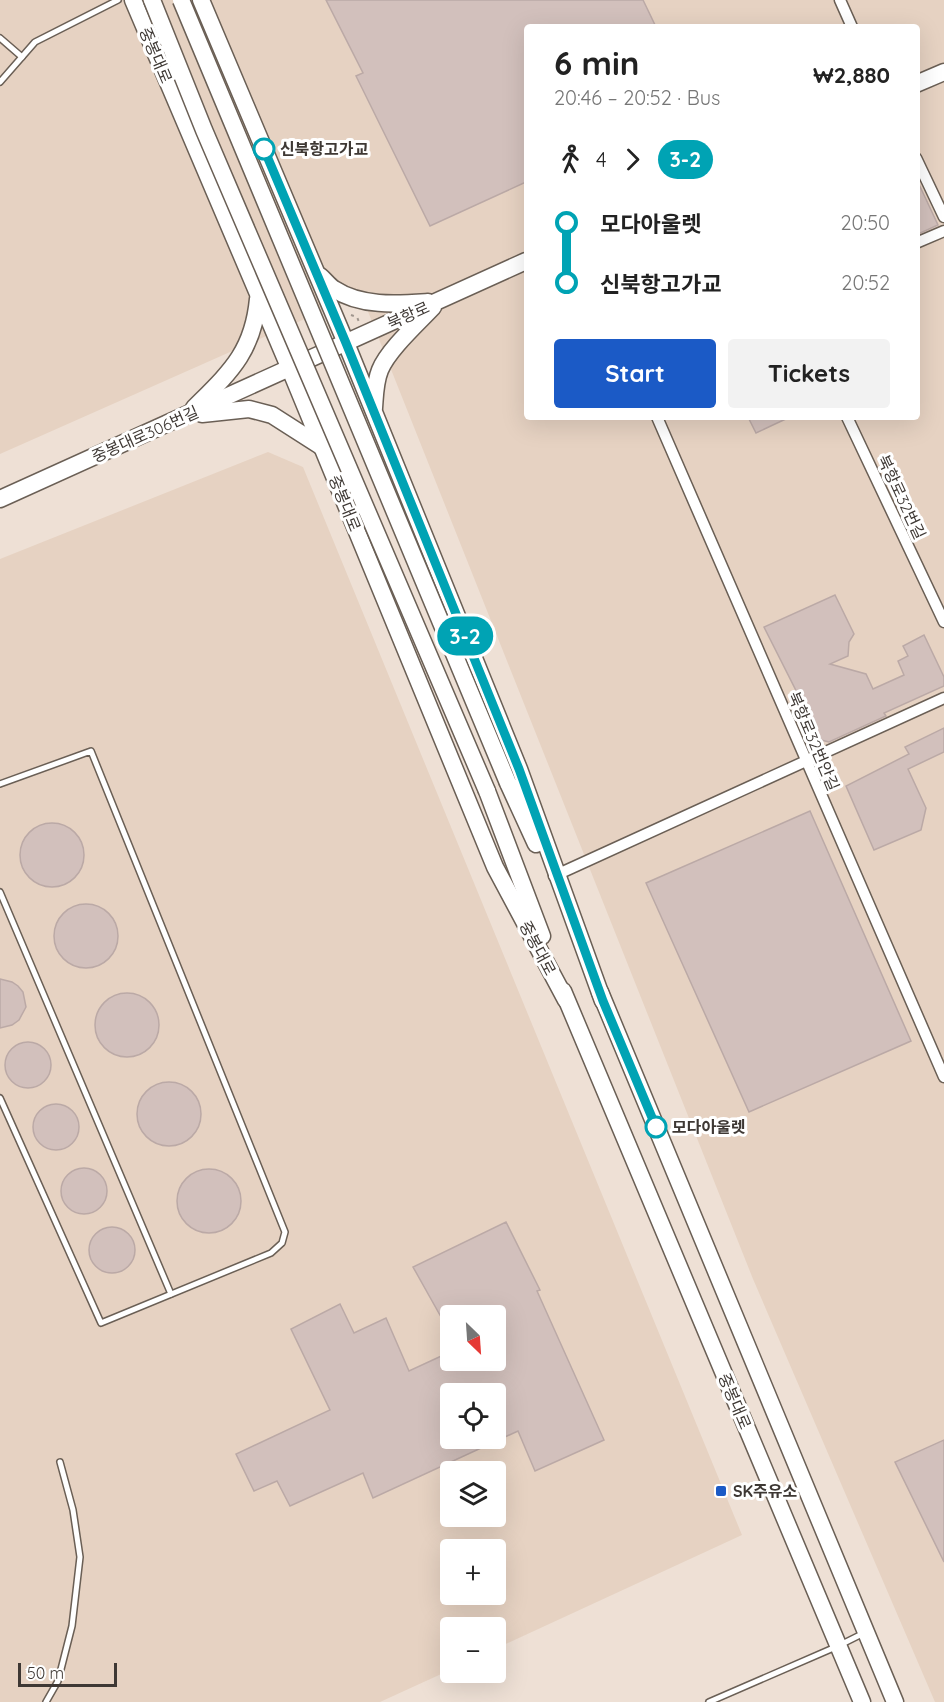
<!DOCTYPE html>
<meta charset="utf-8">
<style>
body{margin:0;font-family:Quicksand,"Noto Sans KR",sans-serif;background:#f2f2f2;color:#222;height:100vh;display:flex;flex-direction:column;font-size:22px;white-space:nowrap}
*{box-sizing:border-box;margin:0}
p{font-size:20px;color:#767676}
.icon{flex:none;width:33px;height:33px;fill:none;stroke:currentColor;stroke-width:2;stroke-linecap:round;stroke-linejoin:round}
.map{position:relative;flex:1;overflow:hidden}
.details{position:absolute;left:524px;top:24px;width:396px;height:396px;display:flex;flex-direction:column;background:#fff;border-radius:6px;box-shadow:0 6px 24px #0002}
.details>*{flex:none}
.badge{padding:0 12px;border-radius:20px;font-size:21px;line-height:39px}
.needle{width:39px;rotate:155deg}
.controls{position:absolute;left:440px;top:1305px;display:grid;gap:12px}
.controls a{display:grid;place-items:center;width:66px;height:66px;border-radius:6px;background:#fff;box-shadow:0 6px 24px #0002;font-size:30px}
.scale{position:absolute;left:18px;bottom:15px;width:99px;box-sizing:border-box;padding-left:6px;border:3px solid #3e3834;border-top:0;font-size:16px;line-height:21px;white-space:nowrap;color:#3e3834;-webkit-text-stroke:4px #fff;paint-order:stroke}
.map>.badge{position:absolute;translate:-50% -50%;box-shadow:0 0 0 3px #fff}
.legs{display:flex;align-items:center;gap:9px;height:66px;padding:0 30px;font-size:20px}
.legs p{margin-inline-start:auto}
.summary{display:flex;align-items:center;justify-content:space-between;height:102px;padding:0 30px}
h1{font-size:33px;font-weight:700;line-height:45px}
.primary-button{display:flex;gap:12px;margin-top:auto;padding:12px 30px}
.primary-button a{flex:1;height:69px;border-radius:6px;background:#1b5ac6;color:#fff;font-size:24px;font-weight:700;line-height:69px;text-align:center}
.primary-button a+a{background:#f2f2f2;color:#222}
ul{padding:0 30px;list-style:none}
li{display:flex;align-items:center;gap:21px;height:60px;font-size:22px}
li i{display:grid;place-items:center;width:9px;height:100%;margin:0 8px;background:currentColor}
li i::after{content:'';width:15px;height:15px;margin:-8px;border:4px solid;border-radius:50%;background:#fff}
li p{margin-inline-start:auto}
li:first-child i{background:linear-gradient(#0000 50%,currentColor 0)}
li:last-child i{background:linear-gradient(currentColor 50%,#0000 0)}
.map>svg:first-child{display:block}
</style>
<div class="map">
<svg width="944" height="1702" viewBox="0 0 944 1702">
<rect width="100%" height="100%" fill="#eee0d5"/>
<g fill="#e6d2c2" fill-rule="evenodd">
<path d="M 0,0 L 944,0 L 944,1702 L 935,1702 L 753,1279 L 361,294 L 0,454 ZM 526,27 L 916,27 L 916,417 L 526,417 Z"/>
<path d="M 268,452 L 303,467 L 742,1535 L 495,1649 L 495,1628 L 450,1628 L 450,1670 L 380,1702 L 0,1702 L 0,559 ZM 450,1316 L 495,1316 L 495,1360 L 450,1360 ZM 450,1394 L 495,1394 L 495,1438 L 450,1438 ZM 450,1472 L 495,1472 L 495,1516 L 450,1516 ZM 450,1550 L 495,1550 L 495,1594 L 450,1594 Z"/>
</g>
<g fill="#d2c0bc" stroke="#bba9a6" stroke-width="1.5" fill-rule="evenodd">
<polygon points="326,0 643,0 656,27 526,27 526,182 430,226 356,76 363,73"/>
<polygon points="916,178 938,225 916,235"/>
<polygon points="748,417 790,417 756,433"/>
<polygon points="835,595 854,634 849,642 848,656 830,664 866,674 873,689 904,675 898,661 908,656 903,646 924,635 944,677 944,686 884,713 886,716 829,742 821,740 764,627"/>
<polygon points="944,728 944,752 908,769 926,808 921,830 874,850 846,786 909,754 905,747"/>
<polygon points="810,811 911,1041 749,1112 646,883"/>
<circle cx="52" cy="855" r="32"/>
<circle cx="86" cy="936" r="32"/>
<polygon points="0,979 12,982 18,986 23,992 26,1007 19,1020 12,1025 0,1028"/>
<circle cx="127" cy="1025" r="32"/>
<circle cx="28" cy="1065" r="23"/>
<circle cx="169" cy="1114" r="32"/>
<circle cx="56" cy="1127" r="23"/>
<circle cx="84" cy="1191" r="23"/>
<circle cx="209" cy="1201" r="32"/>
<path d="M 506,1222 L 540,1290 L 537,1291 L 604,1440 L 535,1471 L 518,1431 L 373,1498 L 363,1473 L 290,1506 L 277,1481 L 254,1491 L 236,1454 L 330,1410 L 291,1329 L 340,1304 L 354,1333 L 386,1318 L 409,1371 L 450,1352 L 450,1360 L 495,1360 L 495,1316 L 450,1316 L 450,1333 L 413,1267 ZM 450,1394 L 495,1394 L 495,1438 L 450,1438 Z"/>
<circle cx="112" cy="1250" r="23"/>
<polygon points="944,1440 944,1562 895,1462"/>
</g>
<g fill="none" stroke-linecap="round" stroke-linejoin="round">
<g stroke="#6a5f55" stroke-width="8">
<g id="lane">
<polyline points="0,38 22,57"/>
<polyline points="0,82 35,42 118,0"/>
<polyline points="0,784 91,751 285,1232 282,1243 271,1253 101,1323 0,1098"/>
<polyline points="0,892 171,1294"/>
<polyline points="46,1702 58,1681 72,1626 80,1557 73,1510 60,1462"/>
<polyline points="709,1702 838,1646 864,1633"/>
</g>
</g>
<g stroke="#6a5f55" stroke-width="13">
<g id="street">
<polyline points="840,0 852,27"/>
<polyline points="916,158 944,217"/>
<polyline points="916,243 944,231"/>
<polyline points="657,417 944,1077"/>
<polyline points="847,417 944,622"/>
<polyline points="554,876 944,698"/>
</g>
</g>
<g stroke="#6a5f55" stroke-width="19">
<g id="secondary">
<polyline points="133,0 290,369 495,867 566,1000"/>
<polyline points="201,0 346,343 519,769 603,1001"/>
<polyline points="916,84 944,72"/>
<path d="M 320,276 C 325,280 329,286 334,289 C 361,307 398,304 428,302"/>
<path d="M 194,408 C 230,372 253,352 258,299"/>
<path d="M 374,408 C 375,395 375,382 380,370 C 388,350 418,323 433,307"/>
<polyline points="202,414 249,409 272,415 322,447"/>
<polyline points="0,499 526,261"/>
<polyline points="508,783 536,844"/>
<polyline points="487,791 542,936"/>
<polyline points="563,991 862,1702"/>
<polyline points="600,992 895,1702"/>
</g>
</g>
<polyline stroke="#a0968e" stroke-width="2" stroke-dasharray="3 4.5" stroke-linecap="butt" points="351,315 357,317 359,322"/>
<use href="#lane" stroke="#fff" stroke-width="5"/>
<use href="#street" stroke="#fff" stroke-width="10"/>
<use href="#secondary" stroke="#fff" stroke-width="16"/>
<g stroke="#6a5f55" stroke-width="19" stroke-linecap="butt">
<g id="secondary-bridge">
<polyline points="152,0 204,130 487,791"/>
<polyline points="181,0 508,783"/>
</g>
</g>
<use href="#secondary-bridge" stroke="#fff" stroke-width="16"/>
</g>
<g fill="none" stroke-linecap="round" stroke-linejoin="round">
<g stroke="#fff" stroke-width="14">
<polyline id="line-1" points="264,149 346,343 519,769 603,1001 656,1127"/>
</g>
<use href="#line-1" stroke="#00a3b4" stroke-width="9"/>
</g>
<g fill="#fff" stroke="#00a3b4" stroke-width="3">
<circle cx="264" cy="149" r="10"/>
<circle cx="656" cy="1127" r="10"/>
</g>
<rect fill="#1b5ac6" stroke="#fff" stroke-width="2" x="715" y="1485" width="12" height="12" rx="3"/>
<g text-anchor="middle" stroke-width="6" stroke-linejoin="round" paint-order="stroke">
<g font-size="16" fill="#3e3834" stroke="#fff">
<text transform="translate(156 55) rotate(67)" y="6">중봉대로</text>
<text transform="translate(408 315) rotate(-24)" y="6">북항로</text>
<text transform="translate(145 434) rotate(-24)" y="6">중봉대로306번길</text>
<text transform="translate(902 497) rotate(65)" y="6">북항로32번길</text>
<text transform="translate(345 503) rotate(68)" y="6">중봉대로</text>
<text transform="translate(814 741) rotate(67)" y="6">북항로32번안길</text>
<text transform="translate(538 948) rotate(62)" y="6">중봉대로</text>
<text transform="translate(735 1401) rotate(67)" y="6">중봉대로</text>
</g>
<g font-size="16" font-weight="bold" fill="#3e3834" stroke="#fff" text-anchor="start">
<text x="280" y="155">신북항고가교</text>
<text x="672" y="1133">모다아울렛</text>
</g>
<g font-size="16" font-weight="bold" fill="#3e3834" stroke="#fff" text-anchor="start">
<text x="733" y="1497">SK주유소</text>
</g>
</g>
</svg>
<div class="controls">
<a><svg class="needle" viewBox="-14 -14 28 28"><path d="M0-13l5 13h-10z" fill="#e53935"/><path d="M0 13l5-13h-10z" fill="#767676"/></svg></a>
<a><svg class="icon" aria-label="locate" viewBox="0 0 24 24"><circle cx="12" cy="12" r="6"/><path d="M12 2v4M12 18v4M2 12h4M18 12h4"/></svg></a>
<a><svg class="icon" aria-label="layers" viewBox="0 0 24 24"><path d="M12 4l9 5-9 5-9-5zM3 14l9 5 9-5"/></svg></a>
<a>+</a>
<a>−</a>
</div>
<div class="scale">50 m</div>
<b class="badge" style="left:465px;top:636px;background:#00a3b4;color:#fff">3-2</b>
<section class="details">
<div class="summary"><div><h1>6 min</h1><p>20:46 – 20:52 · Bus</p></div><b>₩2,880</b></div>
<div class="legs"><svg class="icon" aria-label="walk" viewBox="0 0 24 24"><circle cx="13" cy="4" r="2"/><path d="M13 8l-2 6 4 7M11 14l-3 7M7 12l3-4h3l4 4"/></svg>4<svg class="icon" aria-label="forward" viewBox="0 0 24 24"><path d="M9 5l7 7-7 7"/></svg><b class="badge" style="background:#00a3b4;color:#fff">3-2</b></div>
<ul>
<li><i style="color:#00a3b4"></i><b>모다아울렛</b><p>20:50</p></li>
<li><i style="color:#00a3b4"></i><b>신북항고가교</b><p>20:52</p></li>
</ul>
<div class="primary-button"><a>Start</a><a>Tickets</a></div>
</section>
</div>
